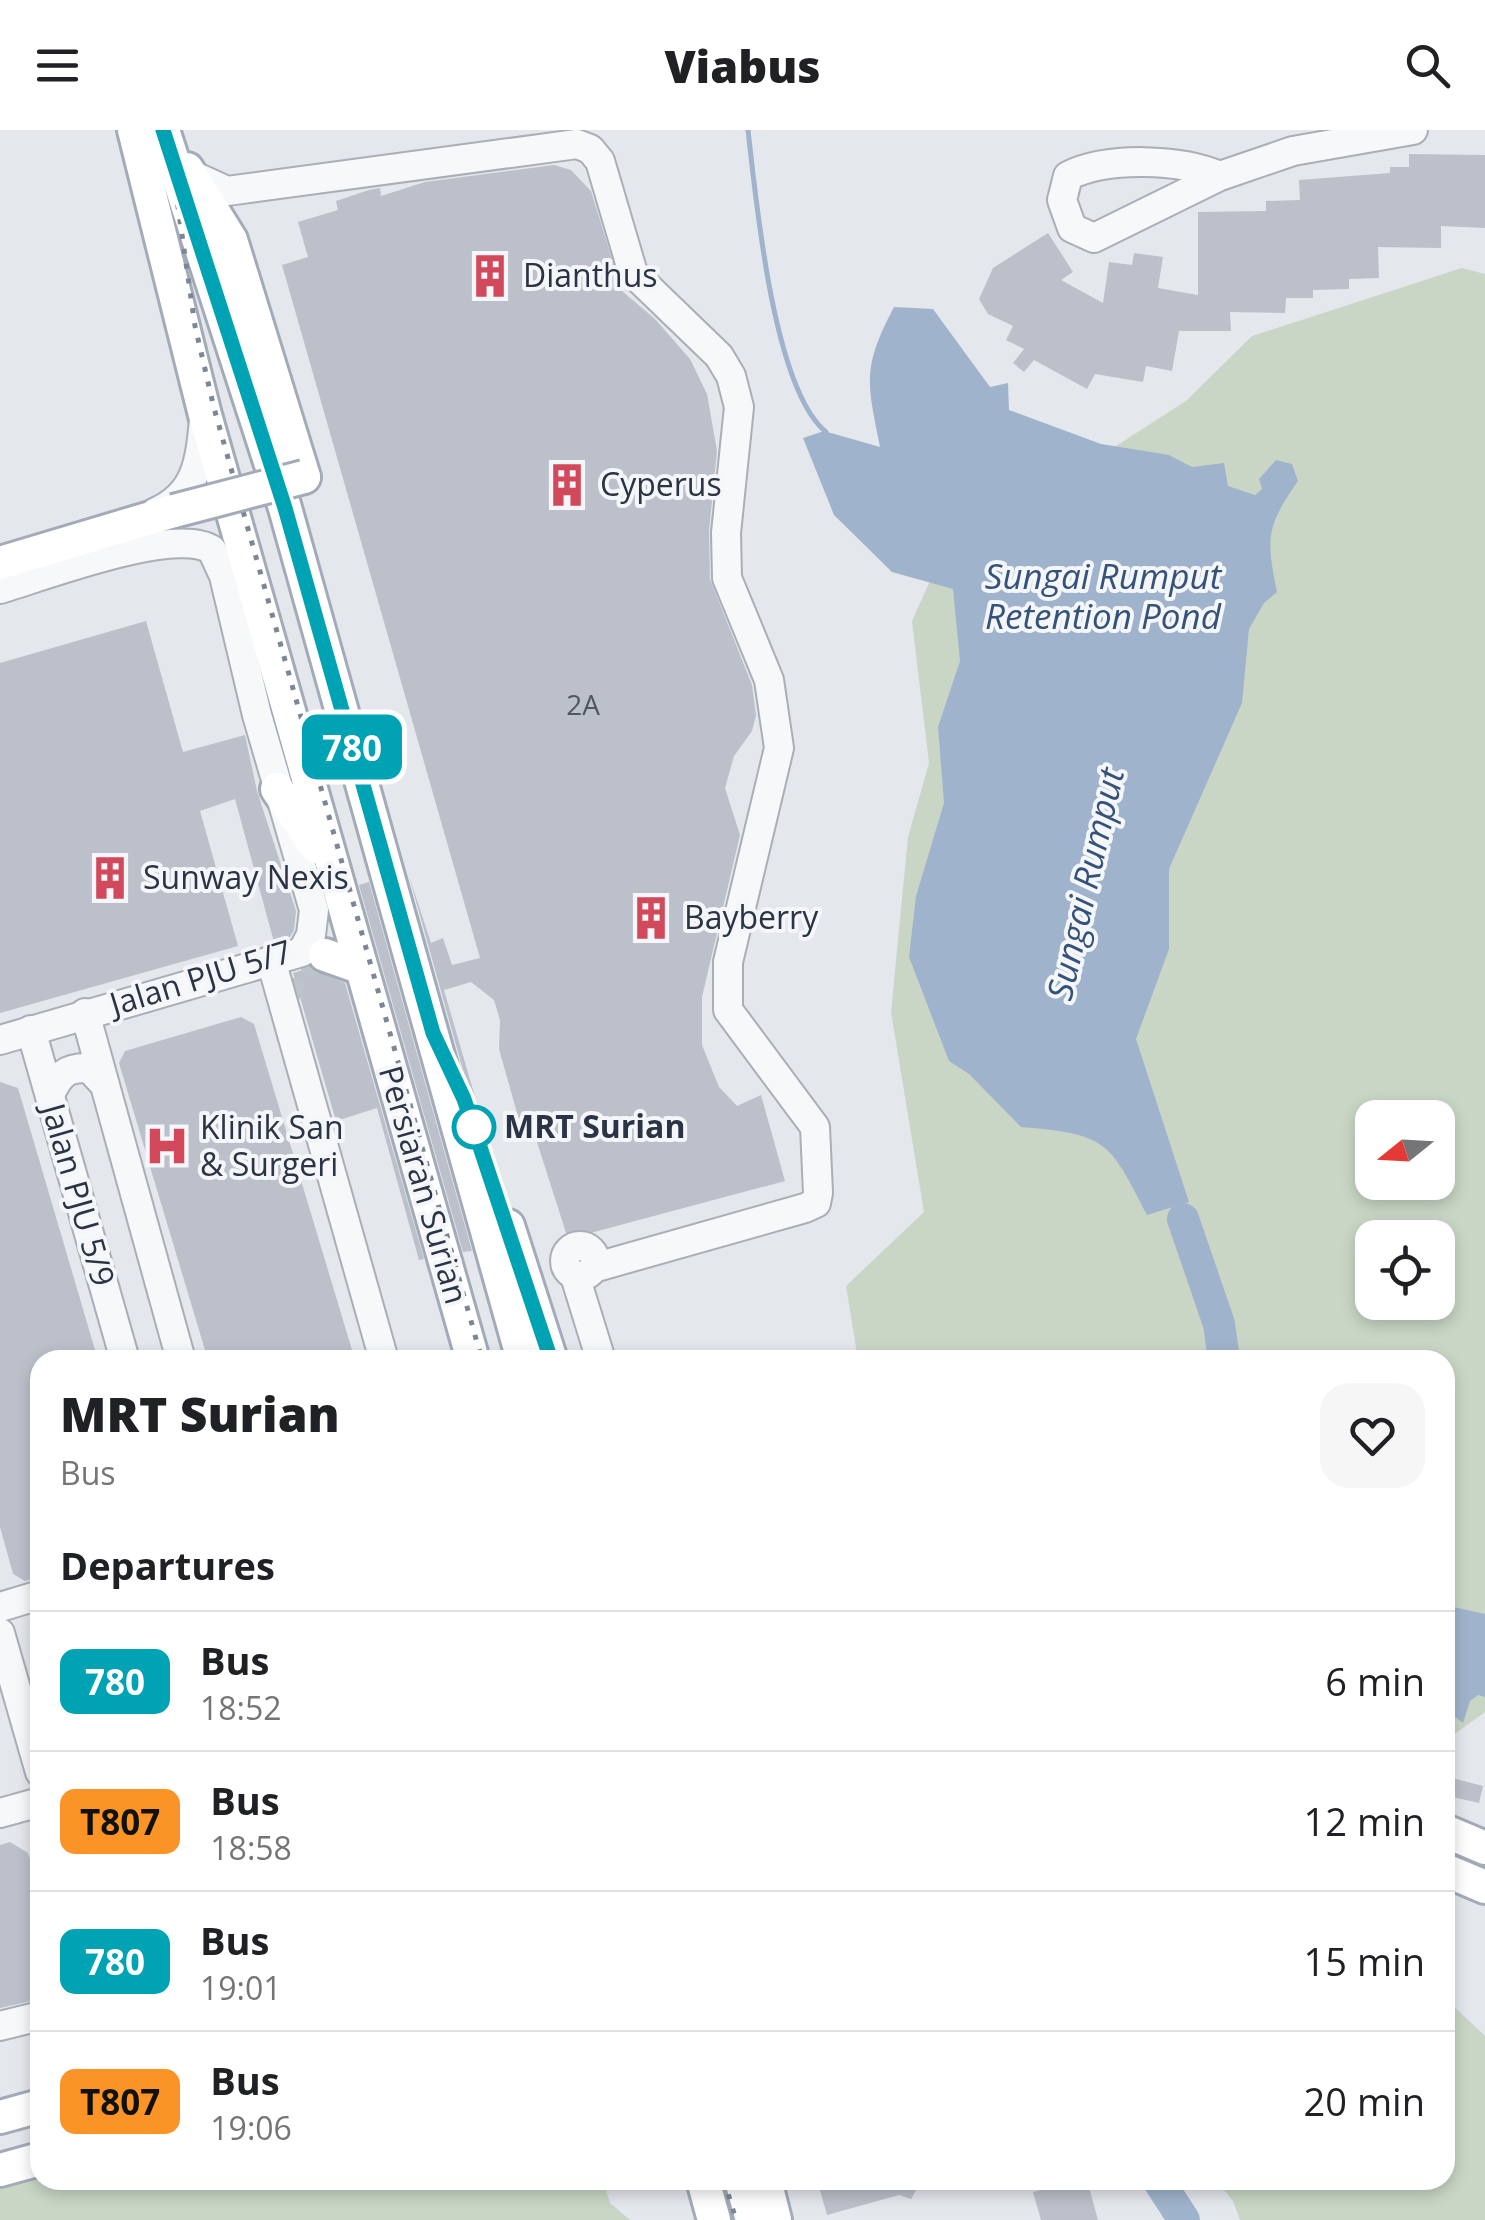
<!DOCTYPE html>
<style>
body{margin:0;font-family:"Open Sans",sans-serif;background:#f6f6f6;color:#202124;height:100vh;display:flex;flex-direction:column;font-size:38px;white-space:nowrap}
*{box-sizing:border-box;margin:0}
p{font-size:32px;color:#757577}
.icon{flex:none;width:55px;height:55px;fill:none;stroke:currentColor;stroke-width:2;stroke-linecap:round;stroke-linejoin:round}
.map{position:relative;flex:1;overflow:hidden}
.details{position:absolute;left:30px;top:1220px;width:1425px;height:840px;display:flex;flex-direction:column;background:#fff;border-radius:30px;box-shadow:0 5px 15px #0003}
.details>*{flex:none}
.badge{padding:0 20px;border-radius:15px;font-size:35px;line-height:65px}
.needle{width:65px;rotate:252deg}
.buttons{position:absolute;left:1355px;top:970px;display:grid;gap:20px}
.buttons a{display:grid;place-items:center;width:100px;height:100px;border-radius:20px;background:#fff;box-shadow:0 5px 15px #0003;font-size:50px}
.map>.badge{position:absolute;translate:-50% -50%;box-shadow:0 0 0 5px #fff}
h2{padding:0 30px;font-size:38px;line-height:90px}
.round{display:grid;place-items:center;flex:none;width:105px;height:105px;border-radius:30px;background:#f6f6f6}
.overview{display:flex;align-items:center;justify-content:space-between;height:170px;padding:0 30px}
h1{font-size:48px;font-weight:800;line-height:75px}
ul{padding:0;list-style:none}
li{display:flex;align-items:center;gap:30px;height:140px;padding:0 30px;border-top:2px solid #e0e0e0}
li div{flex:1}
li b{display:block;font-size:38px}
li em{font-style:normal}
li .badge{min-width:110px;font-weight:700;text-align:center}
header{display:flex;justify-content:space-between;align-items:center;height:130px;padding:0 30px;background:#fff;font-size:45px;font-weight:800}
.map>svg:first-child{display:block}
</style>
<header><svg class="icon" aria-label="menu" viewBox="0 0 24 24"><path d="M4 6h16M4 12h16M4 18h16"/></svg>Viabus<svg class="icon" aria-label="search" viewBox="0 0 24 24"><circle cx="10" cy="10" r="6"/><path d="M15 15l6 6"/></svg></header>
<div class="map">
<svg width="1485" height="2090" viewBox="0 0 1485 2090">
<rect width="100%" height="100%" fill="#e4e7ec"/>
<g fill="#c9d6c5" fill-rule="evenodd">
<path d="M 1462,138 L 1485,144 L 1485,1582 L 1445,1611 L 1445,1230 L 858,1230 L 846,1156 L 924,1082 L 891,882 L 908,707 L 929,633 L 912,491 L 940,429 L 1186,271 L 1252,206 ZM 1372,988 L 1438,988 L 1438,1052 L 1372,1052 ZM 1372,1108 L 1438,1108 L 1438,1172 L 1372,1172 Z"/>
<polygon points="1445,1868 1485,1906 1485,2090 1240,2090 1233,2071 1216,2050 1445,2050"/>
<polygon points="40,2042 40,2050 603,2050 610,2073 630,2090 0,2090 0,2052"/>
</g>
<g fill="#9fb4cc">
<path d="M 894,177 L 933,179 L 990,257 L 1008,253 L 1009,280 L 1101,314 L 1169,325 L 1192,337 L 1224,333 L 1228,356 L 1255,365 L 1262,359 L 1259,349 L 1276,330 L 1292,334 L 1298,351 C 1266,397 1266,408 1277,462 L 1264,473 L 1249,499 L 1242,573 L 1169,739 L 1169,819 L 1136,909 L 1189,1072 L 1147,1085 C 1109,1010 1106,1004 1021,997 L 969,944 L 949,931 L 909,827 L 916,766 L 944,673 L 938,597 L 960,531 L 953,459 L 892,442 L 834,385 L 803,308 L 824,301 L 880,317 C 867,252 862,238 894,177 Z"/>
<polygon points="1449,1476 1485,1484 1485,1567 1478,1565 1470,1571 1463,1593 1454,1586 1445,1589 1445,1478"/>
</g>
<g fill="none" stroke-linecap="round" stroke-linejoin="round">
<path stroke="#9fb4cc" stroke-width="5" d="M 748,0 C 756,69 773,259 826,302"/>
<g stroke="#9fb4cc" stroke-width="32">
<polyline points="1183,1089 1219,1194 1224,1230"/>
<polyline points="1158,2050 1184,2090"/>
</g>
</g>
<g fill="#bbc0ca">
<polygon points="1409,24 1485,25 1485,98 1441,96 1441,118 1378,117 1379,148 1349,149 1349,159 1313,160 1313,168 1286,168 1285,183 1230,182 1231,201 1179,201 1172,241 1146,236 1143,252 1095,244 1087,259 1034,230 1024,242 1013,233 1024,219 1006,210 1013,196 988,184 979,169 993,138 1048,103 1073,142 1061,150 1103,173 1109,132 1132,135 1134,123 1163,127 1158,158 1198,165 1198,82 1266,81 1266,71 1300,70 1299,50 1390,43 1390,37 1409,37"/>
<polygon points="554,35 571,40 591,61 622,161 655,189 690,229 707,264 717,321 709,401 710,449 752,555 756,585 752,601 734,626 725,658 740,705 702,867 702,915 719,957 737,976 761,965 785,1051 568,1109 536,1009 519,990 499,919 500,890 494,870 471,852 444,860 507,1077 501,1077 409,746 431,813 443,808 452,835 480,828 282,135 308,127 298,92 338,80 336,71 369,60 380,58 381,66 425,52"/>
<polygon points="146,491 183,622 245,605 257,661 296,781 294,800 290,807 274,812 235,669 200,681 238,816 0,883 0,533"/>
<polygon points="369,752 472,1121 471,1121 463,1122 359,755"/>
<polygon points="310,838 345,853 424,1129 419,1130 377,978 336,991 293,843"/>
<polygon points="241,887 254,894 355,1230 208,1230 119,933 125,921"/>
<polygon points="0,952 18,958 98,1230 40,1230 40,1447 25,1451 13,1444 0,1397"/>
<polygon points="1452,1648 1483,1656 1479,1673 1448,1666"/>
<polygon points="10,1712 28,1723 40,1765 40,1869 0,1878 0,1715"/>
<polygon points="817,2050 922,2050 911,2069 899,2065 827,2085"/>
<polygon points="1077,2050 1087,2050 1098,2090 1041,2090 1033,2062"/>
</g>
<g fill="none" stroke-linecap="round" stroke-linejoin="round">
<polyline stroke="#bfc3cb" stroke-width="28" stroke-dasharray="28 14" stroke-linecap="butt" points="283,874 295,839 313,829"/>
<g stroke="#a9aeb7" stroke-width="32">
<g id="minor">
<polyline points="192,45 227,61 577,14 590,19 600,31 633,143 719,226 731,246 739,277 726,403 727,448 769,550 779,618 728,832 728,880 815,997 818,1063 816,1073 805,1078 593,1138"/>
<path d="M 1220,46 C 1181,29 1108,26 1068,46 L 1062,70 L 1072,98 L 1094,108 L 1220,46 L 1293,21 L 1413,0"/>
<path d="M 156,382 C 197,364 200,331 204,290"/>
<path d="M 0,459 C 44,446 177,395 212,420 L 224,446 L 257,585 L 314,780 L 311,805 L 302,822 L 0,910"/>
<polyline points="271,830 384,1230"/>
<polyline points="85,883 181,1230"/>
<polyline points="31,900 125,1230"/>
<path d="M 50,965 C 59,945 66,937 89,938 L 104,954"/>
<circle cx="580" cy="1131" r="15"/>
<polyline points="575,1146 601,1230"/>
<polyline points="0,1477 40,1465"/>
<polyline points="0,1503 40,1642"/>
<polyline points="0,1683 40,1672"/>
<polyline points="0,1896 40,1886"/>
</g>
</g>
<g stroke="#a3abb8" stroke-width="38">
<g id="major">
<polyline points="134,0 205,285 473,1230"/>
<polyline points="163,0 285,378 523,1230"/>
<polyline points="187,39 231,110 304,347"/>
<polyline points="0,433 174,381"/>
<polyline points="277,659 316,717"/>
<polyline points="325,825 359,837"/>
<polyline points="508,1096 551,1230"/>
<polyline points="1445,1701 1485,1718"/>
<polyline points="1445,1740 1485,1757"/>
<polyline points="0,1987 40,1976"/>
<polyline points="0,2040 40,2029"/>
<polyline points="703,2050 714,2090"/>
<polyline points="741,2050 752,2090"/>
<polyline points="765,2050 775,2090"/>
</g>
</g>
<use href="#minor" stroke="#f7f8fa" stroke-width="28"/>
<use href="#major" stroke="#fff" stroke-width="32"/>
<g stroke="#7d8696" stroke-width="5" stroke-dasharray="5 10" stroke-linecap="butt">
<polyline points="167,0 195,196 214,278 482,1230"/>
<polyline points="724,2050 736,2090"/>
</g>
<g stroke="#a3abb8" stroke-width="38" stroke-linecap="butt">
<polyline id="major-bridge" points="174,381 304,347"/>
</g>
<use href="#major-bridge" stroke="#fff" stroke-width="32"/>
</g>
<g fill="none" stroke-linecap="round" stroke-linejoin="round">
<g stroke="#fff" stroke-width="22">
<polyline id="line" points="163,0 285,378 433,903 464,969 551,1230"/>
</g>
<use href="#line" stroke="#00a3b4" stroke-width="15"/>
</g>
<defs>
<g id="building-bare" transform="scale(3.45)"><path d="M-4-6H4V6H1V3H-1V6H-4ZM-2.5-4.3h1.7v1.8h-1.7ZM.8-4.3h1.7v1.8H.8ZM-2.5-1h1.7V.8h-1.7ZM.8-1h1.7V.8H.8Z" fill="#d1495b" stroke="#f4f6f9" stroke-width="2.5" paint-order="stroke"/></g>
<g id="hospital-bare" transform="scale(3.45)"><path d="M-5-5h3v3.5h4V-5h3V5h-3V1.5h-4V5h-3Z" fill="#d1495b" stroke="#f4f6f9" stroke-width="2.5" paint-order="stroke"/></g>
</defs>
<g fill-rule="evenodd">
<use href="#building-bare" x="490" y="146"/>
<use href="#building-bare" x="567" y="355"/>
<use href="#building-bare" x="110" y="748"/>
<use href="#building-bare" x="651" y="788"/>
<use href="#hospital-bare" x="167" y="1016"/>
</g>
<circle fill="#fff" stroke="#00a3b4" stroke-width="5" cx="474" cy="997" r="20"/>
<g text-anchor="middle" stroke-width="8" stroke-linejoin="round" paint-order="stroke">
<g font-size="28" fill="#4f5766">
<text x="583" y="585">2A</text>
</g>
<g font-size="32" fill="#2b3445" stroke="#f4f6f9" text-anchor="start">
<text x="523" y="157">Dianthus</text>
<text x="600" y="366">Cyperus</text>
<text x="143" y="759">Sunway Nexis</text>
<text x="684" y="799">Bayberry</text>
<text x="200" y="1009">Klinik San<tspan x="200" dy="37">&amp; Surgeri</tspan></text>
</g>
<g font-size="32" fill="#2b3445" stroke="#f4f6f9">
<text transform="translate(201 848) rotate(-17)" y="11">Jalan PJU 5/7</text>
<text transform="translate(423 1055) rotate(74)" y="11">Persiaran Surian</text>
<text transform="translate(78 1065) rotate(74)" y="11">Jalan PJU 5/9</text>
</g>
<g font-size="32" font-weight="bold" fill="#2b3445" stroke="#f4f6f9" text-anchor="start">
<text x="504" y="1008">MRT Surian</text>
</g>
<g font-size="35" font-style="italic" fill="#34527a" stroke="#f4f6f9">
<text x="1103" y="459">Sungai Rumput<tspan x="1103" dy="40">Retention Pond</tspan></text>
<text transform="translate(1086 754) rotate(-77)" y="12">Sungai Rumput</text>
</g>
</g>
</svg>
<div class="buttons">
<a><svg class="needle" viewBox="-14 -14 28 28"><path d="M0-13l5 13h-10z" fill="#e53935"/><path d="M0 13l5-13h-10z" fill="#757577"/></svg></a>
<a><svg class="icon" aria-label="locate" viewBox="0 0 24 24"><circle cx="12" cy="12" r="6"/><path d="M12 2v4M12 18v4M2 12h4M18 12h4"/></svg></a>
</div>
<b class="badge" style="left:352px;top:617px;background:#00a3b4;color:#fff">780</b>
<section class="details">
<div class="overview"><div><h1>MRT Surian</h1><p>Bus</p></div><a class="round"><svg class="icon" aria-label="heart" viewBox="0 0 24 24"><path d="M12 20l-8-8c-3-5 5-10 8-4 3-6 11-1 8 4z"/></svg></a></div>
<h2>Departures</h2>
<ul>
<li><span class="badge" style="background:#00a3b4;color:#fff">780</span><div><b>Bus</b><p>18:52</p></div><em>6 min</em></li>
<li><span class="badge" style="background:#fa9426;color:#111">T807</span><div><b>Bus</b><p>18:58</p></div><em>12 min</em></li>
<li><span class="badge" style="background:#00a3b4;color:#fff">780</span><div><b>Bus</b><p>19:01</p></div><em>15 min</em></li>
<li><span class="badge" style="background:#fa9426;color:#111">T807</span><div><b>Bus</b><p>19:06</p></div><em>20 min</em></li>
</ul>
</section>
</div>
